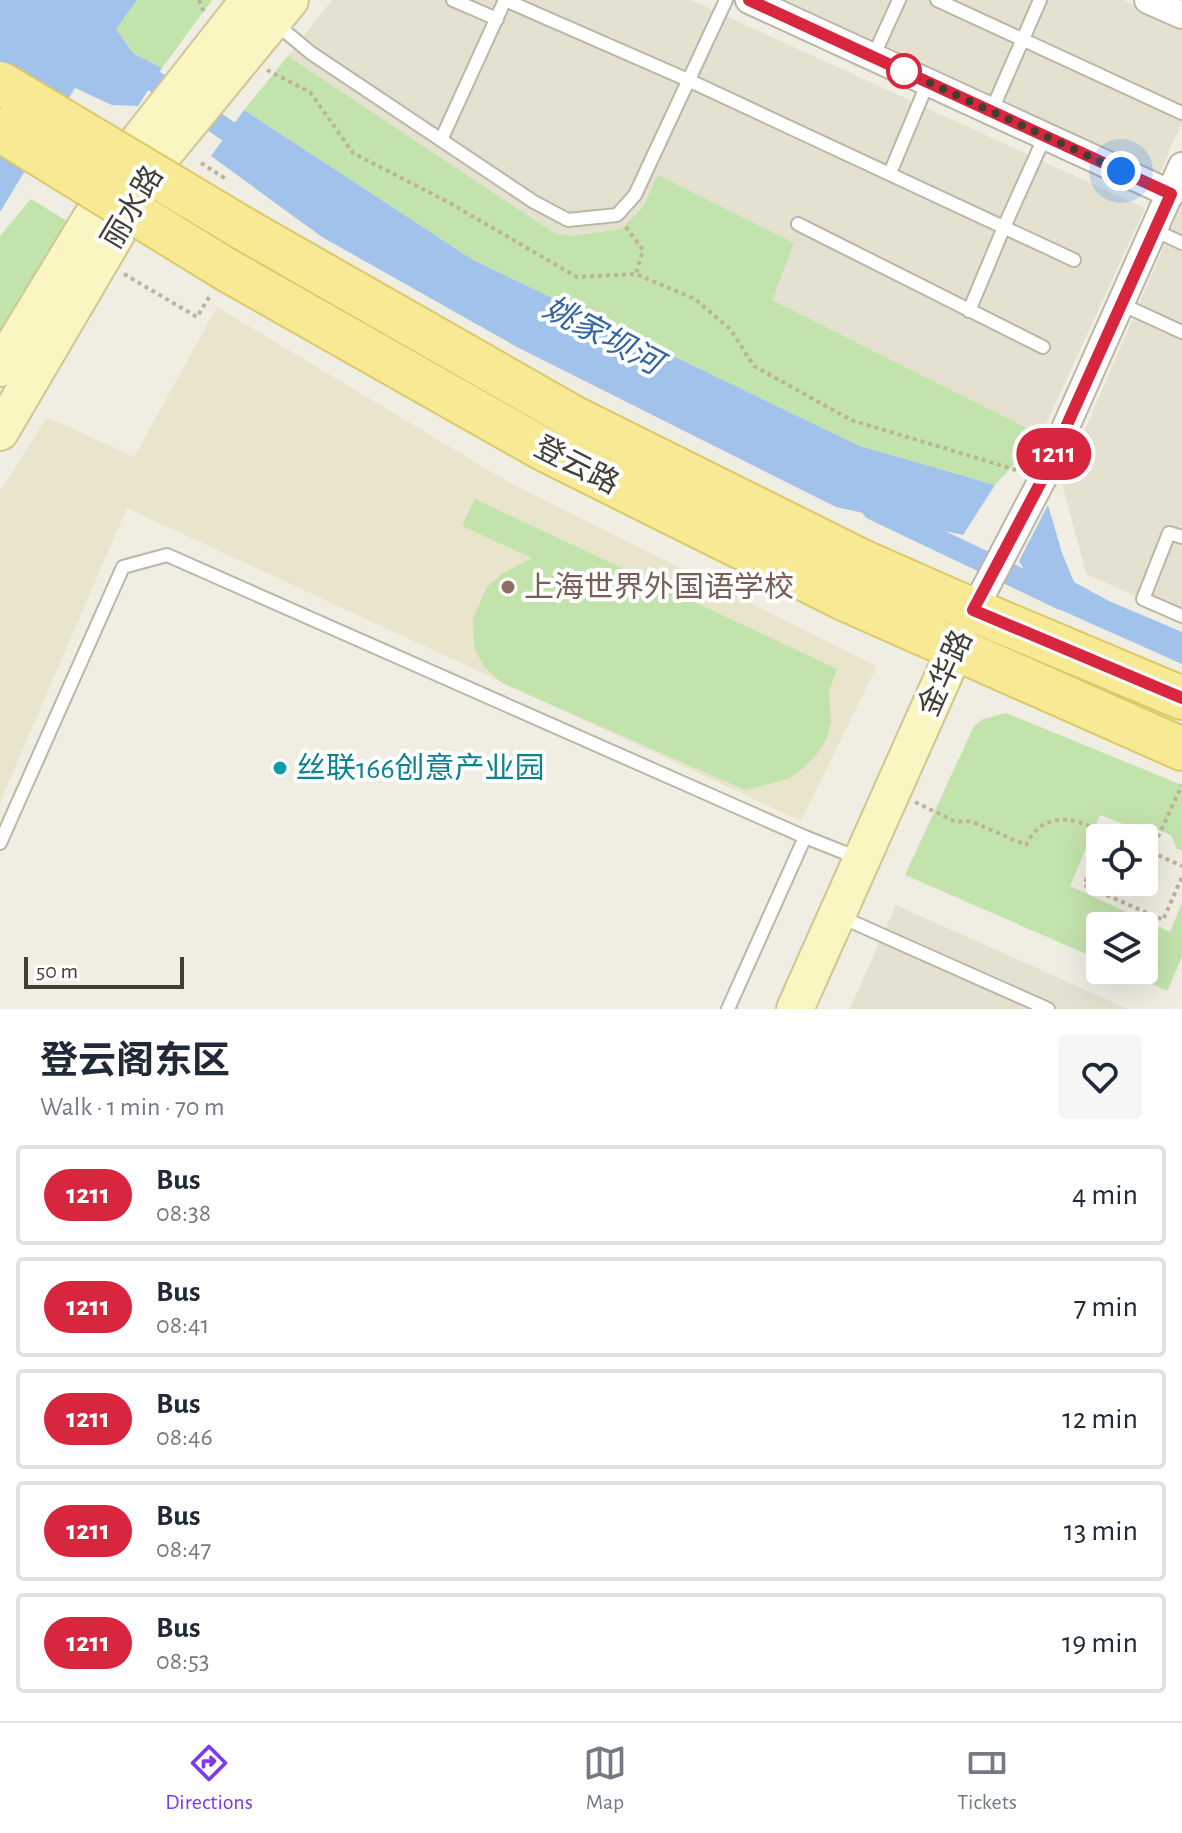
<!DOCTYPE html>
<meta charset="utf-8">
<style>
body{margin:0;font-family:"Alegreya Sans","Noto Sans SC",sans-serif;background:#f6f6f7;color:#1f2937;height:100vh;display:flex;flex-direction:column;font-size:30px;white-space:nowrap}
*{box-sizing:border-box;margin:0}
p{font-size:26px;color:#747a83}
.icon{flex:none;width:44px;height:44px;fill:none;stroke:currentColor;stroke-width:2;stroke-linecap:round;stroke-linejoin:round}
.map{position:relative;height:1009px;overflow:hidden}
.drawer{display:flex;flex-direction:column;background:#fff;flex:1}
.drawer>*{flex:none}
.badge{padding:0 16px;border-radius:26px;font-size:28px;line-height:52px}
.fabs{position:absolute;left:1086px;top:824px;display:grid;gap:16px}
.fabs a{display:grid;place-items:center;width:72px;height:72px;border-radius:8px;background:#fff;box-shadow:0 8px 32px #0002;font-size:40px}
.scale{position:absolute;left:24px;bottom:20px;width:160px;box-sizing:border-box;padding-left:8px;border:4px solid #413e34;border-top:0;font-size:22px;line-height:28px;white-space:nowrap;color:#413e34;-webkit-text-stroke:6px #fff;paint-order:stroke}
.you{position:absolute;width:40px;height:40px;margin:-20px;border:6px solid #fff;border-radius:50%;background:#1a73e8;box-shadow:0 0 0 12px #1a73e833}
.map>.badge{position:absolute;translate:-50% -50%;box-shadow:0 0 0 4px #fff}
.round{display:grid;place-items:center;flex:none;width:84px;height:84px;border-radius:8px;background:#f6f6f7}
.summary{display:flex;align-items:center;justify-content:space-between;height:136px;padding:0 40px}
h1{font-size:38px;font-weight:700;line-height:60px}
ul{padding:0;list-style:none}
li{display:flex;align-items:center;gap:24px;height:100px;margin:0 16px 12px;padding:0 24px;border:4px solid #e0e1e3;border-radius:8px}
li div{flex:1}
li b{display:block;font-size:30px}
li em{font-style:normal}
li .badge{min-width:88px;font-weight:700;text-align:center}
.menu{display:flex;justify-content:space-around;align-items:center;height:112px;border-top:2px solid #e0e1e3;background:#fff;font-size:22px;color:#747a83}
.menu a{display:grid;justify-items:center;gap:4px}
.menu .on{color:#7c3aed}
.map>svg:first-child{display:block}
</style>
<div class="map">
<svg width="1182" height="1009" viewBox="0 0 1182 1009">
<rect width="100%" height="100%" fill="#f0eee3"/>
<g fill="#e4e1d1">
<polygon points="332,0 691,0 1145,208 1041,435 771,300 793,243 643,207 621,229 573,236 556,234 288,56"/>
<polygon points="786,0 1124,0 1182,27 1182,122 1159,175"/>
<polygon points="1182,204 1182,617 1086,574 1062,483"/>
<polygon points="896,905 1128,1009 850,1009"/>
</g>
<polygon fill="#e9e5cd" points="217,307 505,480 877,666 801,821 127,508 0,802 0,491 47,417 134,457"/>
<g fill="#c3e3ad">
<polygon points="137,0 212,0 162,68 133,53 116,29"/>
<polygon points="288,56 556,234 573,236 621,229 643,207 658,175 794,243 772,300 1041,435 995,485 860,446 473,260 244,110"/>
<polygon points="31,199 67,221 0,330 0,236"/>
<polygon points="475,499 837,669 829,691 831,721 827,739 816,755 804,768 788,779 745,790 502,683 485,668 474,648 473,618 487,587 503,573 532,558 462,526"/>
<polygon points="1006,713 1182,785 1182,851 1177,849 1171,835 1143,824 1134,828 1100,815 1070,886 1170,932 1182,902 1182,957 1167,991 1122,970 1144,970 1144,926 1100,926 1100,960 905,875 974,726 983,719"/>
</g>
<g fill="#a1c2eb">
<polygon points="0,0 137,0 116,29 133,53 162,68 138,106 112,105 75,88 0,212"/>
<polygon points="244,110 473,260 860,446 995,485 963,535 836,507 517,347 322,237 211,156"/>
<polygon points="1048,505 1062,553 1074,582 1109,601 1182,632 1182,664 1045,603 1019,561"/>
</g>
<g fill="none" stroke-linecap="round" stroke-linejoin="round">
<g stroke="#a1c2eb" stroke-width="22">
<polyline points="129,64 253,148"/>
<polyline points="873,509 1062,599"/>
</g>
<g stroke="#bbb7a6" stroke-width="16">
<g id="lane">
<polyline points="453,0 497,19"/>
<polyline points="505,0 688,80 1074,260"/>
<polyline points="937,0 1182,113"/>
<polyline points="275,23 311,53 534,202 568,220 617,215 635,195 726,0"/>
<polyline points="873,57 899,0"/>
<polyline points="991,112 1040,0"/>
<polyline points="441,140 505,0"/>
<polyline points="890,173 928,82"/>
<polyline points="798,224 1043,347"/>
<polyline points="1154,230 1182,243"/>
<polyline points="1121,304 1182,332"/>
<polyline points="969,311 1004,227 1045,136"/>
<polyline points="1182,537 1169,533 1143,599 1182,616"/>
<polyline points="0,843 123,567 167,555 805,837 858,858"/>
<polyline points="839,916 1048,1009"/>
<polyline points="728,1009 805,837"/>
</g>
</g>
<g stroke="#bbb7a6" stroke-width="30">
<g id="street">
<polyline points="749,0 1171,194"/>
<polyline points="1148,0 1182,15"/>
<polyline points="967,623 1043,478 1182,166"/>
</g>
</g>
<g stroke="#cec795" stroke-width="40">
<g id="secondary">
<polyline points="0,368 136,144 249,0"/>
<polyline points="0,432 162,156 290,0"/>
<polyline points="795,1009 956,648"/>
</g>
</g>
<g stroke="#dbc966" stroke-width="46">
<g id="primary">
<polyline points="864,562 973,610 1182,698"/>
<polyline points="844,599 1182,749"/>
</g>
</g>
<g stroke="#bcb498" stroke-width="4" stroke-dasharray="4 4" stroke-linecap="butt">
<polyline points="199,0 204,12"/>
<polyline points="267,70 310,92 353,153 448,202 577,277 636,274 695,299 730,329 754,366 851,420 1023,472"/>
<polyline points="201,163 226,179"/>
<polyline points="626,227 643,250 636,274"/>
<polyline points="124,274 197,317 211,294"/>
<path d="M 915,802 L 956,822 L 970,821 L 1026,845 C 1048,802 1085,824 1118,838"/>
<polyline points="1100,849 1084,885 1163,920 1182,877"/>
<polyline points="1144,849 1151,852 1182,785"/>
<polyline points="1151,852 1182,866"/>
</g>
<use href="#lane" stroke="#fff" stroke-width="12"/>
<use href="#street" stroke="#fff" stroke-width="26"/>
<use href="#secondary" stroke="#fbf5c2" stroke-width="36"/>
<use href="#primary" stroke="#f8ea94" stroke-width="42"/>
<g stroke="#dbc966" stroke-width="46" stroke-linecap="butt">
<g id="primary-bridge">
<polyline points="0,83 249,232 573,417 864,562"/>
<polyline points="0,130 227,270 543,449 844,599"/>
</g>
</g>
<use href="#primary-bridge" stroke="#f8ea94" stroke-width="42"/>
</g>
<g fill="none" stroke-linecap="round" stroke-linejoin="round">
<g stroke="#fff" stroke-width="18">
<polyline id="line" points="749,0 1171,194 1043,478 973,610 1182,698"/>
</g>
<use href="#line" stroke="#d7263d" stroke-width="12"/>
<polyline stroke="#413e34" stroke-width="8" stroke-dasharray="0 14.4" points="904,71 1121,171"/>
</g>
<circle fill="#fff" stroke="#d7263d" stroke-width="4" cx="904" cy="71" r="16"/>
<circle fill="#8d6e63" stroke="#fff" stroke-width="3" cx="508" cy="587" r="8"/>
<circle fill="#0f9aa8" stroke="#fff" stroke-width="3" cx="280" cy="768" r="8"/>
<g text-anchor="middle" stroke-width="8" stroke-linejoin="round" paint-order="stroke">
<g font-size="30" fill="#413e34" stroke="#fff">
<text transform="translate(132 207) rotate(-59)" y="10">丽水路</text>
<text transform="translate(577 465) rotate(27)" y="10">登云路</text>
<text transform="translate(945 673) rotate(-66)" y="10">金华路</text>
</g>
<g font-size="30" fill="#785e54" stroke="#fff" text-anchor="start">
<text x="524" y="597">上海世界外国语学校</text>
</g>
<g font-size="30" fill="#0d838f" stroke="#fff" text-anchor="start">
<text x="296" y="778">丝联166创意产业园</text>
</g>
<g font-size="32" font-style="italic" fill="#3565a5" stroke="#fff">
<text transform="translate(603 335) rotate(28)" y="11">姚家坝河</text>
</g>
</g>
</svg>
<div class="fabs">
<a><svg class="icon" aria-label="locate" viewBox="0 0 24 24"><circle cx="12" cy="12" r="6"/><path d="M12 2v4M12 18v4M2 12h4M18 12h4"/></svg></a>
<a><svg class="icon" aria-label="layers" viewBox="0 0 24 24"><path d="M12 4l9 5-9 5-9-5zM3 14l9 5 9-5"/></svg></a>
</div>
<div class="scale">50 m</div>
<div class="you" style="left:1121px;top:171px"></div>
<b class="badge" style="left:1054px;top:454px;background:#d7263d;color:#fff">1211</b>
</div>
<section class="drawer">
<div class="summary"><div><h1>登云阁东区</h1><p>Walk · 1 min · 70 m</p></div><a class="round"><svg class="icon" aria-label="heart" viewBox="0 0 24 24"><path d="M12 20l-8-8c-3-5 5-10 8-4 3-6 11-1 8 4z"/></svg></a></div>
<ul>
<li><span class="badge" style="background:#d7263d;color:#fff">1211</span><div><b>Bus</b><p>08:38</p></div><em>4 min</em></li>
<li><span class="badge" style="background:#d7263d;color:#fff">1211</span><div><b>Bus</b><p>08:41</p></div><em>7 min</em></li>
<li><span class="badge" style="background:#d7263d;color:#fff">1211</span><div><b>Bus</b><p>08:46</p></div><em>12 min</em></li>
<li><span class="badge" style="background:#d7263d;color:#fff">1211</span><div><b>Bus</b><p>08:47</p></div><em>13 min</em></li>
<li><span class="badge" style="background:#d7263d;color:#fff">1211</span><div><b>Bus</b><p>08:53</p></div><em>19 min</em></li>
</ul>
</section>
<nav class="menu">
<a class="on"><svg class="icon" aria-label="directions" viewBox="0 0 24 24"><path d="M12 3l9 9-9 9-9-9zM9 14v-3h6M13 9l2 2-2 2"/></svg>Directions</a>
<a><svg class="icon" aria-label="map" viewBox="0 0 24 24"><path d="M3 6l6-2 6 2 6-2v14l-6 2-6-2-6 2zM9 4v14M15 6v14"/></svg>Map</a>
<a><svg class="icon" aria-label="tickets" viewBox="0 0 24 24"><path d="M3 7h18v10H3zM15 7v10"/></svg>Tickets</a>
</nav>
